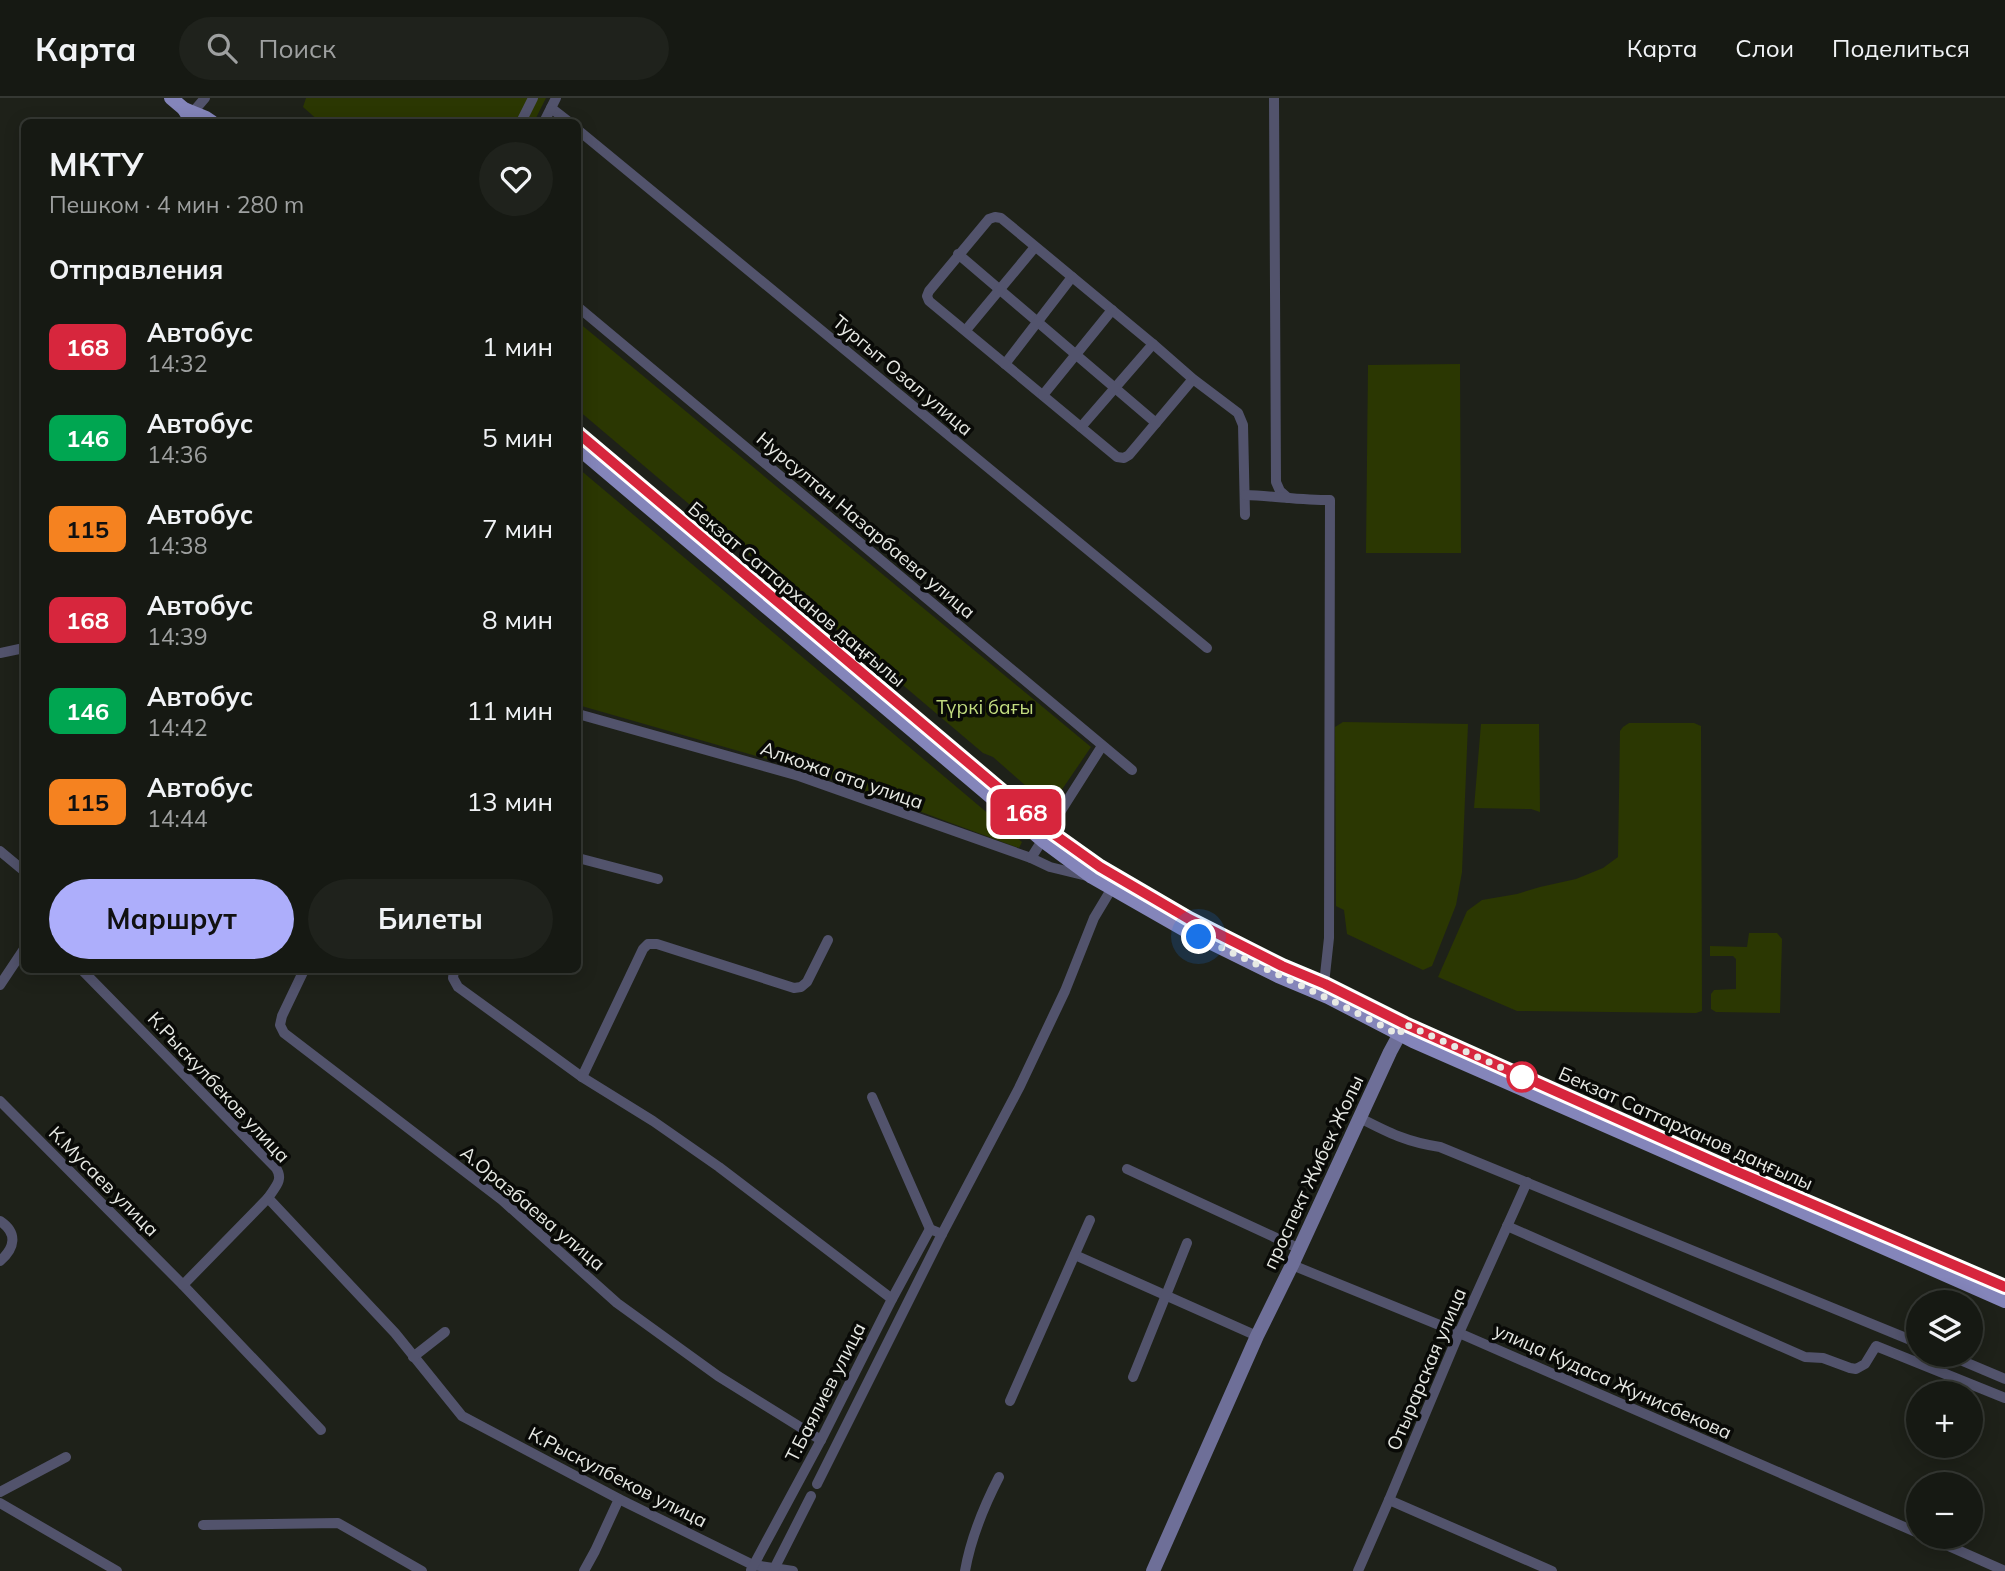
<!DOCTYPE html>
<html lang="ru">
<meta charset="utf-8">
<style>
body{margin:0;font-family:Mulish,sans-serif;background:#1f221c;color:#f1f3f6;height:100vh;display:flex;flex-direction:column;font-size:26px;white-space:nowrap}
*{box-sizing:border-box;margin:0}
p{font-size:23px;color:#9ea0a0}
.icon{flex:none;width:38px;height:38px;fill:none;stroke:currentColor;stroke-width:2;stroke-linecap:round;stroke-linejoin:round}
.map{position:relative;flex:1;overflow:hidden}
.sheet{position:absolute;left:21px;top:21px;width:560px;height:854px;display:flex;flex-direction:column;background:#161913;border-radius:10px;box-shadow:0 4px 18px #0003,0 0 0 2px #353833}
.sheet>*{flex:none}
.badge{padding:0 14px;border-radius:10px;font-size:24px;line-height:46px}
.tools{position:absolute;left:1906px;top:1192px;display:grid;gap:14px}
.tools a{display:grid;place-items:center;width:77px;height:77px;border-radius:50%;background:#161913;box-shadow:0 4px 18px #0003,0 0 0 2px #353833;font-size:35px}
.you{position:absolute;width:35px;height:35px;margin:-18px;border:5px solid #fff;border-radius:50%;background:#1a73e8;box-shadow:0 0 0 10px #1a73e833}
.map>.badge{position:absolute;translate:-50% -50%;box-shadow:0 0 0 4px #fff}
h2{padding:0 28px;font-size:26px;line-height:63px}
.round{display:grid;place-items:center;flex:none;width:74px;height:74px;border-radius:37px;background:#1f221c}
.head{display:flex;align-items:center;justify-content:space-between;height:119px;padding:0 28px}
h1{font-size:33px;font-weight:700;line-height:52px}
.primary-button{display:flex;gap:14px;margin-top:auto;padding:14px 28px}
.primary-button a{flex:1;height:80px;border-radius:42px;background:#adaefb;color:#111;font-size:28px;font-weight:700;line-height:80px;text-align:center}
.primary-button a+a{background:#1f221c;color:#f1f3f6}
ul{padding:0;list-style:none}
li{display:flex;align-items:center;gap:21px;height:91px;padding:0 28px}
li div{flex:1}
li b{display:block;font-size:26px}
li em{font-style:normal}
li .badge{min-width:77px;font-weight:700;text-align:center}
header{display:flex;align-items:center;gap:42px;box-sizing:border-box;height:98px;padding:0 35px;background:#161913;border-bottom:2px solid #353833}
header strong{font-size:33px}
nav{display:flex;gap:38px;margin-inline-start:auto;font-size:24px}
.search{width:490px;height:63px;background:#1f221c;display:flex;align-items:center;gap:18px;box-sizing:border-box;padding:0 24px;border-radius:38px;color:#9ea0a0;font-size:26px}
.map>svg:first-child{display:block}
</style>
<header>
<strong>Карта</strong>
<div class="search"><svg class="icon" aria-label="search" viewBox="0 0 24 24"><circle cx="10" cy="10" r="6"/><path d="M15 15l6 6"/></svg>Поиск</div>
<nav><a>Карта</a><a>Слои</a><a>Поделиться</a></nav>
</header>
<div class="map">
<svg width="2005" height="1473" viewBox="0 0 2005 1473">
<rect width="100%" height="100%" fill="#1e2119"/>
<g fill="#2b3702">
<polygon points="306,0 546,0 534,24 320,24 303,9"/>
<polygon points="578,224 1091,649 1050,709 993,659 983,655 578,312"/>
<polygon points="1460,266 1461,455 1366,455 1368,267"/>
<polygon points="578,370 1022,744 1019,750 816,675 578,607"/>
<polygon points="1343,624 1468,626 1462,774 1456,807 1432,868 1423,872 1347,836 1344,812 1336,808 1335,629"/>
<polygon points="1629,625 1694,625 1701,628 1702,913 1696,915 1517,913 1438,879 1467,813 1482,802 1517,796 1540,789 1576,781 1603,770 1618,759 1620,633 1623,629"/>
<polygon points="1481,626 1539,626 1540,714 1531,711 1474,710"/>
<polygon points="1749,835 1777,835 1782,841 1780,915 1716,914 1711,911 1711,896 1714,892 1736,891 1736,861 1733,858 1710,858 1710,848 1747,849"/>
</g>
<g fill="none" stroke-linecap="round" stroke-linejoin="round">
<g stroke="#52536c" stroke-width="10">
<polyline points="1274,0 1276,384 1280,393 1288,400"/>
<polyline points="551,10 569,24"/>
<polyline points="193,14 205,0"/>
<polyline points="521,24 533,0"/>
<polyline points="544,24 556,0"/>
<polyline points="578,32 1207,550"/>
<polyline points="958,156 1156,325"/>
<polyline points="578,209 1132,672"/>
<polyline points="966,232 1035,149"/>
<polyline points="1005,266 1072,179"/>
<polyline points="1193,281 1129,357 1124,360 1117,359 929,203 927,198 929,193 989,121 995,119 1001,120 1153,246 1193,281 1238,315 1243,327 1245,417"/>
<polyline points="1043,297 1112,212"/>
<polyline points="1081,329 1153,246"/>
<path d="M 1245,397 C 1274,398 1301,402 1330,402 L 1329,840 L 1324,886"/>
<polyline points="0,555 24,550"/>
<polyline points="578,616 799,678 1031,760 1050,769 1087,778"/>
<polyline points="0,753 24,773"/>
<polyline points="578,760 658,781"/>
<polyline points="1031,760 1102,648"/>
<path d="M 82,872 L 276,1070 C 284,1082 275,1089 268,1100 L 395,1235 L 462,1318 L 619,1401 L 753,1467 L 793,1473"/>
<polyline points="304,872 282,918 280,927 284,935 502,1102 617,1205 718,1278 821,1342"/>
<polyline points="454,872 453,880 458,889 582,979 653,1023 719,1069 892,1201"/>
<polyline points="0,887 24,851"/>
<polyline points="582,979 643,851 648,846 657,846 794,890 801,889 807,884 828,842"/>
<polyline points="872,999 930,1131"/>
<polyline points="0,1003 183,1187 321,1332"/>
<path d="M 1360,1020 C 1389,1035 1407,1044 1440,1049 L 1918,1245"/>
<polyline points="1127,1071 1300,1151"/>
<path d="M 0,1123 C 18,1135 15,1150 0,1163"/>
<polyline points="1507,1128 1805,1259 1823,1260 1850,1270 1856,1271 1865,1266 1876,1248 2005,1300"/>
<polyline points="1075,1157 1257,1238"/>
<polyline points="1292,1167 1459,1235 1918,1435"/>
<polyline points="183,1187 268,1100"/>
<polyline points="1946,1256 2005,1281"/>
<polyline points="413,1259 445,1234"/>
<polyline points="1133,1279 1187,1145"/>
<polyline points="1010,1303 1090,1122"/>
<polyline points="817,1386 942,1136"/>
<polyline points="0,1394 66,1359"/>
<polyline points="1389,1402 1552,1473"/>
<polyline points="0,1405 117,1473"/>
<polyline points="203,1427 338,1425 422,1473"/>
<polyline points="1926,1438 2005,1473"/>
<polyline points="775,1469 811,1398"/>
<polyline points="751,1472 821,1342 892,1201 930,1131 942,1136 1019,990 1065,893 1094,820 1112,790"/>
<polyline points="584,1473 595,1453 619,1401"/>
<path d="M 965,1473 C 971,1439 983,1410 999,1379"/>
<polyline points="1358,1473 1389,1402 1459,1235 1527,1084"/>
</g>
<polyline stroke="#6e6f98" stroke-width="14" points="1153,1473 1257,1238 1292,1167 1390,954 1404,928"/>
<g stroke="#8485ba" stroke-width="14">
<polyline points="171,0 184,11 192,24"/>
<polyline points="184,11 206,20 212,24"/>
<polyline points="578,336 1048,732 1100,769 1189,821 1282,868 1324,886 1405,926 1706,1061 2005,1189"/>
<polyline points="578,350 1042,742 1092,779 1183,831 1278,878 1328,899 1413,943 2005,1203"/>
</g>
</g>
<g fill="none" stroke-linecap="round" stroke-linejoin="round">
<g stroke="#fff" stroke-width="16">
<polyline id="line" points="578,335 1048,732 1100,769 1189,821 1282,868 1325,886 1405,926 1719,1066 2005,1189"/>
</g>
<use href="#line" stroke="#d7263d" stroke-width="10"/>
<path stroke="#e7e9e4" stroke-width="7" stroke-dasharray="0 12.6" d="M 1199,839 C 1266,871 1334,902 1399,937 L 1405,926 L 1522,979"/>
</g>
<circle fill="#fff" stroke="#d7263d" stroke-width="3.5" cx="1522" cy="979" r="14"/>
<g text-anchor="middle" stroke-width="7" stroke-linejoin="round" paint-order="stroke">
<g font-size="19" fill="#e7e9e4" stroke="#090a07">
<text transform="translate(903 277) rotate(40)" y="7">Тургыт Озал улица</text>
<text transform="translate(866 427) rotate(40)" y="7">Нурсултан Назарбаева улица</text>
<text transform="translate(797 496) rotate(40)" y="7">Бекзат Саттарханов даңғылы</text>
<text transform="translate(842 677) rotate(19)" y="7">Алкожа ата улица</text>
<text transform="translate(219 989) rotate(47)" y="7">К.Рыскулбеков улица</text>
<text transform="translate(1686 1030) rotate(24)" y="7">Бекзат Саттарханов даңғылы</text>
<text transform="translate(1313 1074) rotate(-65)" y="7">проспект Жибек Жолы</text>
<text transform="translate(104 1083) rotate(45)" y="7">К.Мусаев улица</text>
<text transform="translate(533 1110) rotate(40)" y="7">А.Оразбаева улица</text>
<text transform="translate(1426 1271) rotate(-67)" y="7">Отырарская улица</text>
<text transform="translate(1613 1283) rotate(24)" y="7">улица Кудаса Жунисбекова</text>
<text transform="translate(825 1294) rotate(-63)" y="7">Т.Баялиев улица</text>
<text transform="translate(618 1379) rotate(27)" y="7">К.Рыскулбеков улица</text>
</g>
<g font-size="19" fill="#c2dc7f" stroke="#090a07">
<text x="985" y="616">Түркі бағы</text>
</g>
</g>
</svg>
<div class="tools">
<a><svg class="icon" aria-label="layers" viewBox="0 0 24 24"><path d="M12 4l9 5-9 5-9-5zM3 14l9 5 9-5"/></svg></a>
<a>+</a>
<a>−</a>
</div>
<div class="you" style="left:1199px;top:839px"></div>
<b class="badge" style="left:1026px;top:714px;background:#d7263d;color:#fff">168</b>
<section class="sheet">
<div class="head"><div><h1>МКТУ</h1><p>Пешком · 4 мин · 280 m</p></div><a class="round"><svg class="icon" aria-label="heart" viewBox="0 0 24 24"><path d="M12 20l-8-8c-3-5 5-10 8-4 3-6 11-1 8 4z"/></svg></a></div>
<h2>Отправления</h2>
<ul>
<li><span class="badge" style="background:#d7263d;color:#fff">168</span><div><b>Автобус</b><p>14:32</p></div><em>1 мин</em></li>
<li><span class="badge" style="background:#00a651;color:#fff">146</span><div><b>Автобус</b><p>14:36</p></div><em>5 мин</em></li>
<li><span class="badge" style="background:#f58220;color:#111">115</span><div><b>Автобус</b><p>14:38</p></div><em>7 мин</em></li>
<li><span class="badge" style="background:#d7263d;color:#fff">168</span><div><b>Автобус</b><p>14:39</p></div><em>8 мин</em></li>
<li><span class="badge" style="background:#00a651;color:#fff">146</span><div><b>Автобус</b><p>14:42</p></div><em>11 мин</em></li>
<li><span class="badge" style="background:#f58220;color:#111">115</span><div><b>Автобус</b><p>14:44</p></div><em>13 мин</em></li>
</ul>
<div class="primary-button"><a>Маршрут</a><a>Билеты</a></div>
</section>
</div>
